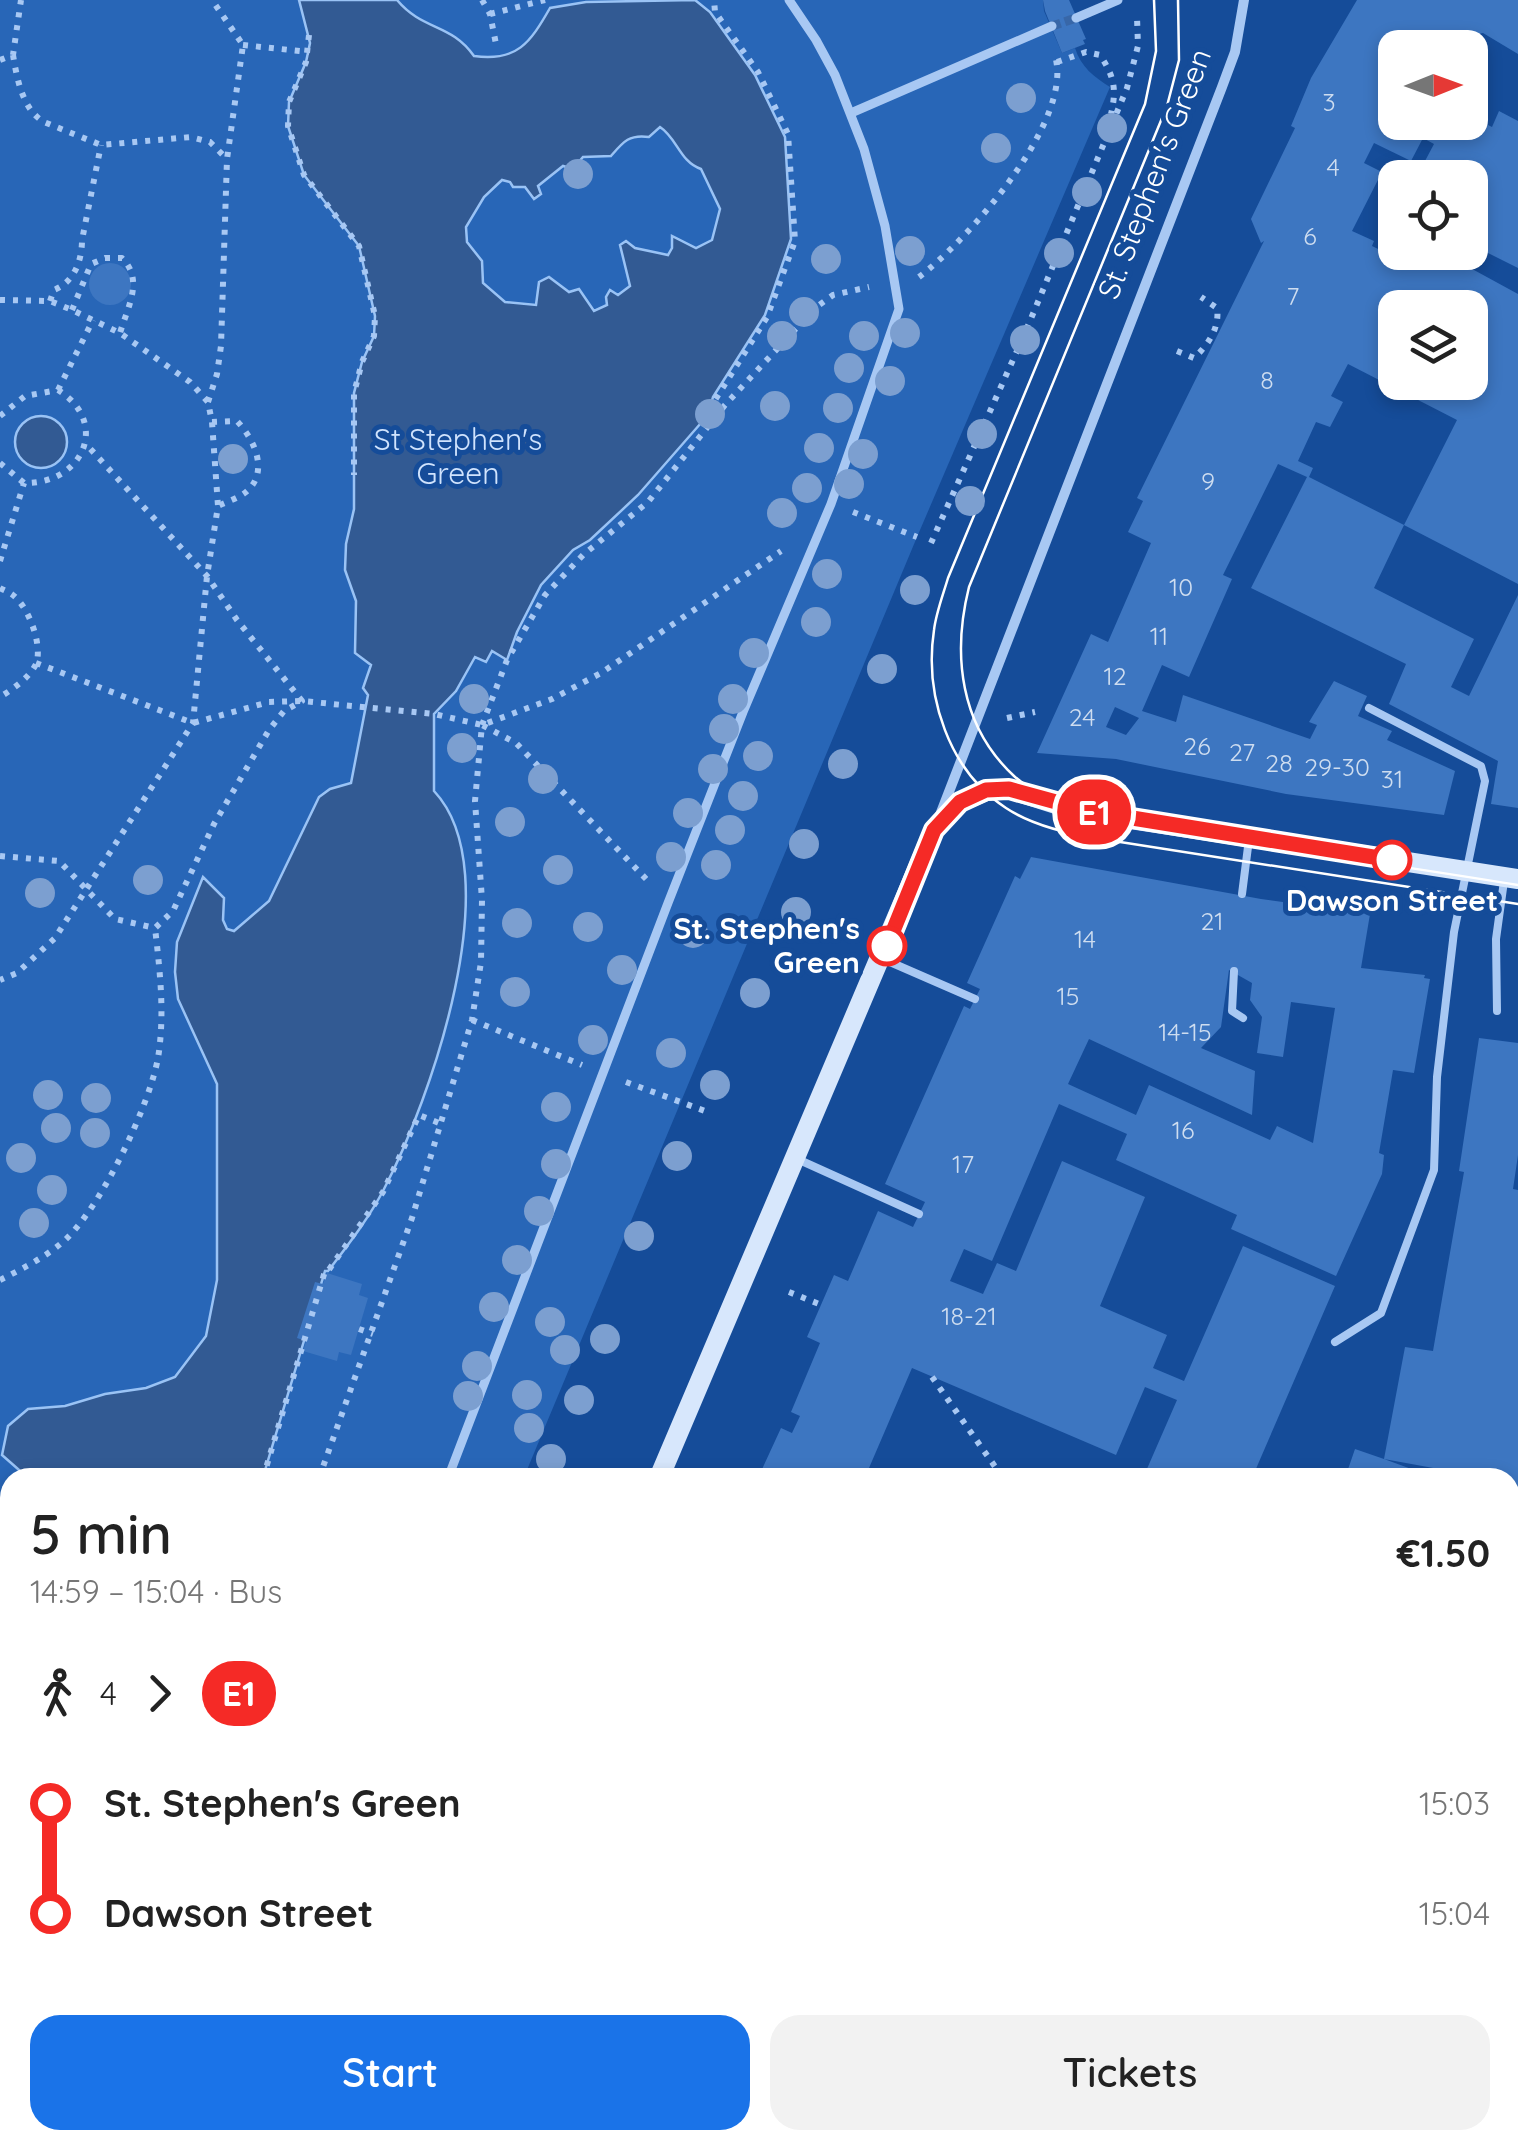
<!DOCTYPE html>
<meta charset="utf-8">
<style>
body{margin:0;font-family:Quicksand,sans-serif;background:#f2f2f2;color:#222;height:100vh;display:flex;flex-direction:column;font-size:38px;white-space:nowrap}
*{box-sizing:border-box;margin:0}
p{font-size:32px;color:#767676}
.icon{flex:none;width:55px;height:55px;fill:none;stroke:currentColor;stroke-width:2;stroke-linecap:round;stroke-linejoin:round}
.map{position:relative;flex:1;overflow:hidden}
.panel{position:absolute;left:0px;top:1468px;width:1520px;height:682px;display:flex;flex-direction:column;background:#fff;border-radius:30px 30px 0 0;box-shadow:0 5px 15px #0003}
.panel>*{flex:none}
.badge{padding:0 20px;border-radius:32px;font-size:35px;line-height:65px}
.needle{width:65px;rotate:89deg}
.controls{position:absolute;left:1378px;top:30px;display:grid;gap:20px}
.controls a{display:grid;place-items:center;width:110px;height:110px;border-radius:20px;background:#fff;box-shadow:0 5px 15px #0003;font-size:50px}
.map>.badge{position:absolute;translate:-50% -50%;box-shadow:0 0 0 5px #fff}
.legs{display:flex;align-items:center;gap:15px;height:110px;padding:0 30px;font-size:32px}
.legs p{margin-inline-start:auto}
.overview{display:flex;align-items:center;justify-content:space-between;height:170px;padding:0 30px}
h1{font-size:55px;font-weight:600;line-height:75px}
.action{display:flex;gap:20px;margin-top:auto;padding:20px 30px}
.action a{flex:1;height:115px;border-radius:30px;background:#1a73e8;color:#fff;font-size:40px;font-weight:600;line-height:115px;text-align:center}
.action a+a{background:#f2f2f2;color:#222}
ul{padding:0 30px;list-style:none}
li{display:flex;align-items:center;gap:35px;height:110px;font-size:38px}
li i{display:grid;place-items:center;width:15px;height:100%;margin:0 12px;background:currentColor}
li i::after{content:'';width:25px;height:25px;margin:-12px;border:8px solid;border-radius:50%;background:#fff}
li p{margin-inline-start:auto}
li:first-child i{background:linear-gradient(#0000 50%,currentColor 0)}
li:last-child i{background:linear-gradient(currentColor 50%,#0000 0)}
.map>svg:first-child{display:block}
</style>
<div class="map">
<svg width="1518" height="2148" viewBox="0 0 1518 2148">
<rect width="100%" height="100%" fill="#154c99"/>
<path fill="#2866b7" d="M 0,0 L 1043,0 L 1044,11 L 1062,53 L 1075,48 C 1081,67 1094,77 1110,87 L 917,537 L 524,1477 L 10,1478 L 10,2021 L 0,2016 Z"/>
<g fill="#325a93" stroke="#9ac3f5" stroke-width="2.5" fill-rule="evenodd">
<path d="M 299,0 L 397,0 C 423,31 451,23 474,56 C 517,62 530,43 550,8 L 586,2 L 695,0 L 710,12 L 755,75 L 785,137 L 791,239 L 765,315 L 713,397 L 708,415 L 638,495 L 590,540 L 573,550 L 541,585 L 517,632 L 507,660 L 492,651 L 486,662 L 475,657 L 456,691 L 434,714 L 434,791 C 511,873 430,1101 384,1189 C 369,1218 348,1245 328,1271 L 325,1271 L 263,1477 L 27,1477 L 2,1455 L 8,1426 L 28,1409 L 65,1406 L 105,1394 L 146,1388 L 175,1377 L 206,1336 L 217,1280 L 217,1084 L 178,999 L 175,972 L 177,942 L 203,877 L 224,898 L 223,920 L 227,929 L 234,931 L 269,901 L 319,797 L 330,789 L 351,783 L 368,695 L 363,688 L 371,665 L 355,653 L 356,601 L 345,570 L 346,544 L 354,509 L 354,393 L 362,362 L 374,336 L 375,316 L 359,246 L 304,175 L 288,126 L 289,102 L 306,62 L 310,43 ZM 660,127 C 677,138 680,162 701,169 L 720,209 L 712,240 L 696,248 L 672,236 L 672,248 L 668,255 L 635,248 L 626,241 L 620,245 L 630,286 L 618,295 L 610,290 L 606,297 L 607,305 L 594,311 L 579,289 L 569,292 L 549,277 L 539,282 L 536,305 L 505,302 L 483,283 L 482,261 L 467,242 L 466,227 L 484,197 L 502,180 L 510,182 L 513,187 L 525,187 L 534,199 L 541,194 L 538,186 L 563,166 L 573,169 L 583,157 L 611,156 C 623,142 629,134 649,137 Z"/>
<circle cx="41" cy="442" r="26"/>
</g>
<g fill="#3d76c1" fill-rule="evenodd">
<polygon points="1043,0 1069,0 1086,39 1083,40 1085,44 1062,53 1045,11"/>
<path d="M 1357,0 L 1518,0 L 1518,54 L 1483,33 L 1443,40 L 1437,48 L 1395,48 L 1395,122 L 1470,122 L 1470,116 L 1492,127 L 1499,111 L 1518,121 L 1518,268 L 1470,244 L 1470,178 L 1416,178 L 1434,144 L 1423,138 L 1411,161 L 1374,143 L 1364,163 L 1382,172 L 1352,231 L 1374,241 L 1372,246 L 1405,262 L 1410,252 L 1441,252 L 1518,294 L 1518,584 L 1404,525 L 1457,420 L 1348,364 L 1331,396 L 1343,402 L 1330,427 L 1316,422 L 1298,461 L 1313,468 L 1309,477 L 1404,525 L 1374,588 L 1474,639 L 1451,687 L 1469,696 L 1518,595 L 1518,808 L 1491,804 L 1498,761 L 1389,704 L 1406,664 L 1251,588 L 1307,477 L 1278,464 L 1223,575 L 1232,579 L 1189,677 L 1162,665 L 1142,711 L 1176,722 L 1183,695 L 1310,739 L 1317,725 L 1309,722 L 1334,681 L 1367,696 L 1358,716 L 1392,731 L 1387,740 L 1455,771 L 1444,815 L 1286,794 L 1116,759 L 1037,753 L 1091,634 L 1108,642 L 1151,543 L 1128,532 L 1143,501 L 1137,498 L 1264,241 L 1261,243 L 1251,219 L 1295,128 L 1291,126 L 1311,78 ZM 1395,308 L 1470,308 L 1470,382 L 1395,382 ZM 1115,707 L 1139,718 L 1126,735 L 1106,727 Z"/>
<circle cx="110" cy="284" r="21"/>
<path d="M 1031,857 L 1261,899 L 1370,914 L 1361,968 L 1425,975 L 1424,978 L 1430,979 L 1414,1073 L 1393,1070 L 1379,1153 L 1384,1155 L 1382,1174 L 1336,1276 L 1231,1229 L 1237,1215 L 1116,1160 L 1127,1134 L 1059,1104 L 992,1261 L 964,1249 L 950,1281 L 983,1294 L 997,1263 L 1016,1271 L 1062,1161 L 1145,1197 L 1100,1306 L 1167,1335 L 1153,1368 L 1184,1381 L 1243,1246 L 1335,1286 L 1252,1478 L 1143,1478 L 1177,1400 L 1145,1387 L 1116,1455 L 912,1368 L 869,1468 L 879,1472 L 876,1478 L 758,1478 L 781,1428 L 792,1433 L 800,1416 L 791,1412 L 820,1343 L 807,1337 L 834,1275 L 848,1281 L 878,1211 L 913,1227 L 925,1202 L 885,1184 L 964,1006 L 970,1009 L 980,989 L 967,983 L 1015,876 L 1020,879 ZM 1229,970 L 1252,983 L 1250,1000 L 1262,1017 L 1257,1053 L 1283,1057 L 1291,1002 L 1335,1008 L 1313,1143 L 1277,1126 L 1270,1140 L 1149,1085 L 1136,1115 L 1068,1084 L 1089,1039 L 1252,1115 L 1255,1071 L 1201,1048 L 1221,1027 Z"/>
<polygon points="1479,1038 1518,1043 1518,1155 1513,1189 1518,1190 1518,1504 1510,1502 1510,1478 1460,1478 1455,1472 1384,1459 1436,1478 1345,1478 1355,1449 1384,1459 1405,1347 1433,1351 1464,1172 1459,1171"/>
<polygon points="327,1273 362,1284 359,1295 368,1298 351,1355 339,1352 337,1361 303,1351 306,1341 297,1338 315,1282 323,1284"/>
<polygon points="1510,1503 1518,1506 1518,1735 1510,1732"/>
<polygon points="1510,1779 1518,1782 1518,1878 1511,1900"/>
<polygon points="1518,2045 1518,2102 1510,2100 1510,2067"/>
<polygon points="480,2140 598,2140 594,2148 476,2148"/>
<polygon points="613,2140 698,2142 801,2140 798,2148 610,2148"/>
<polygon points="864,2140 1100,2140 1097,2148 865,2148"/>
</g>
<g fill="none" stroke-linecap="round" stroke-linejoin="round">
<polyline stroke="#3867a8" stroke-width="9" stroke-dasharray="9 4.5" stroke-linecap="butt" points="1052,26 1076,18"/>
<g stroke="#a8c8f3" stroke-width="6" stroke-dasharray="5 8" stroke-linecap="butt">
<polyline points="482,0 490,14 496,44"/>
<polyline points="490,14 545,0"/>
<polyline points="309,35 306,62 289,102 288,126 304,175 359,246 375,316 374,336 362,362 354,393 354,475"/>
<polyline points="243,45 309,52"/>
<path d="M 13,55 C 17,78 22,109 44,122 L 101,145 L 191,137 L 210,142 L 227,159"/>
<polyline points="0,60 13,55 21,0"/>
<path d="M 1057,62 L 1086,52 L 1100,55 C 1114,76 1117,89 1111,114"/>
<path d="M 919,277 C 967,241 1078,117 1054,53"/>
<polyline points="0,300 50,301 72,310 120,333 190,382 208,402 212,422 218,506 207,576 193,723 55,938 17,973 0,980"/>
<path d="M 50,301 L 54,290 C 74,282 82,261 82,240 L 101,145"/>
<path d="M 72,310 L 91,264 L 105,258 L 122,258 C 144,280 128,306 120,333"/>
<path d="M 1177,351 L 1194,358 C 1208,345 1220,328 1217,308 L 1201,297"/>
<polyline points="58,390 93,320"/>
<polyline points="208,402 217,374 221,346 227,159 243,45 212,0"/>
<polyline points="711,411 715,400 767,317 795,241 788,134 758,72 715,12 714,0"/>
<path d="M 0,416 L 25,396 L 58,390 C 110,422 84,484 24,483 L 0,463"/>
<path d="M 212,422 L 237,421 C 254,439 270,472 246,492 C 239,498 226,502 218,506"/>
<polyline points="853,512 917,537"/>
<polyline points="931,543 1025,333 1127,88 1138,46 1137,17"/>
<polyline points="0,561 24,483"/>
<path d="M 0,588 C 5,591 10,592 14,596 C 29,608 43,646 36,664 C 29,678 13,689 0,697"/>
<polyline points="36,663 193,723 269,702 302,701 434,714 482,725 552,699 601,673 781,551"/>
<polyline points="1007,718 1035,712"/>
<polyline points="482,725 507,660 545,595 583,555 648,502 725,405 815,308 833,295 869,287"/>
<polyline points="0,856 59,861 115,919 155,928 173,911 214,824 269,730 284,711 302,701 237,620 207,576 85,443"/>
<polyline points="472,1020 582,1065"/>
<polyline points="626,1082 705,1111"/>
<path d="M 0,1280 C 22,1269 46,1257 65,1240 C 101,1207 149,1107 158,1058 C 165,1015 160,971 155,928"/>
<polyline points="789,1292 819,1304"/>
<polyline points="359,1329 373,1334"/>
<polyline points="932,1377 1003,1478"/>
<polyline points="263,1478 325,1271 328,1271 383,1192 419,1115 439,1123"/>
<polyline points="319,1478 412,1218 472,1020 481,962 482,900 475,801 482,725 516,743 648,881"/>
<polyline points="0,1589 10,1596"/>
<polyline points="0,1707 10,1715"/>
<polyline points="0,1928 10,1932"/>
</g>
<g stroke="#a8c8f3" stroke-width="8">
<polyline points="1242,894 1249,839"/>
<polyline points="883,959 975,999"/>
<polyline points="1234,971 1232,1011 1243,1018"/>
<polyline points="1497,1011 1496,939 1504,881"/>
<polyline points="795,1158 919,1214"/>
<polyline points="1335,1342 1381,1313 1434,1170 1437,1077 1454,932 1485,781 1481,766 1369,708"/>
<polyline points="1510,1644 1518,1621"/>
<polyline points="1510,1694 1518,1697"/>
<polyline points="1510,1758 1518,1760"/>
<polyline points="1510,1971 1518,1943"/>
<polyline points="831,2148 835,2140"/>
<polyline points="1159,2148 1162,2140"/>
</g>
<g stroke="#a8c8f3" stroke-width="9">
<polyline points="1076,18 1118,0"/>
<polyline points="851,113 1052,26"/>
<polyline points="448,1478 668,903 743,712 831,504 899,309 885,226 864,149 835,75 816,40 789,0"/>
<polyline points="0,1863 10,1864"/>
</g>
<polyline stroke="#a8c8f3" stroke-width="10" points="940,815 1222,87 1235,52 1244,0"/>
<g stroke="#d7e7fc" stroke-width="20">
<polyline points="659,1478 934,830 960,802 986,791 1009,789 1059,805 1131,819 1518,879"/>
<polyline points="0,2102 10,2103"/>
<polyline points="14,2140 32,2148"/>
<polyline points="100,2140 118,2148"/>
<polyline points="1481,2140 1507,2148"/>
<polyline points="299,2148 311,2140"/>
<polyline points="388,2148 392,2140"/>
</g>
<g stroke="#fff" stroke-width="2.5">
<path d="M 1154,0 L 1156,51 L 1145,104 L 948,578 C 943,595 936,613 934,630 C 924,696 949,771 1006,808 C 1033,826 1069,834 1101,839 L 1518,904"/>
<path d="M 1178,0 L 1179,60 L 1167,106 L 969,587 C 952,655 960,726 1014,776 C 1052,811 1138,822 1187,831 C 1297,852 1408,867 1518,885"/>
</g>
</g>
<g fill="#7c9fd0">
<circle cx="1021" cy="98" r="15"/>
<circle cx="1112" cy="128" r="15"/>
<circle cx="996" cy="148" r="15"/>
<circle cx="578" cy="174" r="15"/>
<circle cx="1087" cy="192" r="15"/>
<circle cx="910" cy="251" r="15"/>
<circle cx="1059" cy="253" r="15"/>
<circle cx="826" cy="259" r="15"/>
<circle cx="804" cy="312" r="15"/>
<circle cx="905" cy="333" r="15"/>
<circle cx="782" cy="336" r="15"/>
<circle cx="864" cy="336" r="15"/>
<circle cx="1025" cy="340" r="15"/>
<circle cx="849" cy="368" r="15"/>
<circle cx="890" cy="381" r="15"/>
<circle cx="775" cy="406" r="15"/>
<circle cx="838" cy="408" r="15"/>
<circle cx="710" cy="414" r="15"/>
<circle cx="982" cy="434" r="15"/>
<circle cx="819" cy="448" r="15"/>
<circle cx="863" cy="454" r="15"/>
<circle cx="233" cy="459" r="15"/>
<circle cx="849" cy="484" r="15"/>
<circle cx="807" cy="488" r="15"/>
<circle cx="970" cy="501" r="15"/>
<circle cx="782" cy="513" r="15"/>
<circle cx="827" cy="574" r="15"/>
<circle cx="915" cy="590" r="15"/>
<circle cx="816" cy="622" r="15"/>
<circle cx="754" cy="653" r="15"/>
<circle cx="882" cy="669" r="15"/>
<circle cx="474" cy="699" r="15"/>
<circle cx="733" cy="699" r="15"/>
<circle cx="724" cy="729" r="15"/>
<circle cx="462" cy="748" r="15"/>
<circle cx="758" cy="756" r="15"/>
<circle cx="843" cy="764" r="15"/>
<circle cx="713" cy="769" r="15"/>
<circle cx="543" cy="779" r="15"/>
<circle cx="743" cy="796" r="15"/>
<circle cx="688" cy="813" r="15"/>
<circle cx="510" cy="822" r="15"/>
<circle cx="730" cy="830" r="15"/>
<circle cx="804" cy="844" r="15"/>
<circle cx="671" cy="857" r="15"/>
<circle cx="716" cy="865" r="15"/>
<circle cx="558" cy="870" r="15"/>
<circle cx="148" cy="880" r="15"/>
<circle cx="40" cy="893" r="15"/>
<circle cx="796" cy="912" r="15"/>
<circle cx="517" cy="923" r="15"/>
<circle cx="588" cy="927" r="15"/>
<circle cx="693" cy="933" r="15"/>
<circle cx="622" cy="970" r="15"/>
<circle cx="515" cy="992" r="15"/>
<circle cx="755" cy="993" r="15"/>
<circle cx="593" cy="1040" r="15"/>
<circle cx="671" cy="1053" r="15"/>
<circle cx="715" cy="1085" r="15"/>
<circle cx="48" cy="1095" r="15"/>
<circle cx="96" cy="1098" r="15"/>
<circle cx="556" cy="1107" r="15"/>
<circle cx="56" cy="1128" r="15"/>
<circle cx="95" cy="1133" r="15"/>
<circle cx="677" cy="1156" r="15"/>
<circle cx="21" cy="1158" r="15"/>
<circle cx="556" cy="1164" r="15"/>
<circle cx="52" cy="1190" r="15"/>
<circle cx="539" cy="1211" r="15"/>
<circle cx="34" cy="1223" r="15"/>
<circle cx="639" cy="1236" r="15"/>
<circle cx="517" cy="1260" r="15"/>
<circle cx="494" cy="1307" r="15"/>
<circle cx="550" cy="1322" r="15"/>
<circle cx="605" cy="1339" r="15"/>
<circle cx="565" cy="1350" r="15"/>
<circle cx="477" cy="1366" r="15"/>
<circle cx="527" cy="1395" r="15"/>
<circle cx="468" cy="1396" r="15"/>
<circle cx="579" cy="1400" r="15"/>
<circle cx="529" cy="1428" r="15"/>
<circle cx="551" cy="1459" r="15"/>
</g>
<g fill="none" stroke-linecap="round" stroke-linejoin="round">
<g stroke="#fff" stroke-width="22">
<polyline id="line-1" points="887,946 934,830 960,802 986,790 1009,789 1089,811 1392,860"/>
</g>
<use href="#line-1" stroke="#f52a26" stroke-width="15"/>
</g>
<g fill="#fff" stroke="#f52a26" stroke-width="5">
<circle cx="1392" cy="860" r="18"/>
<circle cx="887" cy="946" r="18"/>
</g>
<g text-anchor="middle" stroke-width="10" stroke-linejoin="round" paint-order="stroke">
<g font-size="25" fill="#ceddf0">
<text x="1329" y="111">3</text>
<text x="1333" y="176">4</text>
<text x="1310" y="245">6</text>
<text x="1293" y="305">7</text>
<text x="1267" y="389">8</text>
<text x="1208" y="490">9</text>
<text x="1181" y="596">10</text>
<text x="1159" y="645">11</text>
<text x="1115" y="685">12</text>
<text x="1082" y="726">24</text>
<text x="1197" y="755">26</text>
<text x="1242" y="761">27</text>
<text x="1279" y="772">28</text>
<text x="1337" y="776">29-30</text>
<text x="1392" y="788">31</text>
<text x="1212" y="930">21</text>
<text x="1085" y="948">14</text>
<text x="1068" y="1005">15</text>
<text x="1185" y="1041">14-15</text>
<text x="1183" y="1139">16</text>
<text x="963" y="1173">17</text>
<text x="969" y="1325">18-21</text>
</g>
<g font-size="30" fill="#fff" stroke="#154c99">
<text transform="translate(1155 174) rotate(-69)" y="10">St. Stephen's Green</text>
</g>
<g font-size="30" fill="#d0e3fd" stroke="#154c99">
<text x="458" y="450">St Stephen's<tspan x="458" dy="34">Green</tspan></text>
</g>
<g font-size="30" font-weight="bold" fill="#fff" stroke="#154c99">
<text x="1392" y="911">Dawson Street</text>
<text x="860" y="939" text-anchor="end">St. Stephen's<tspan x="860" dy="34">Green</tspan></text>
</g>
</g>
</svg>
<div class="controls">
<a><svg class="needle" viewBox="-14 -14 28 28"><path d="M0-13l5 13h-10z" fill="#e53935"/><path d="M0 13l5-13h-10z" fill="#767676"/></svg></a>
<a><svg class="icon" aria-label="locate" viewBox="0 0 24 24"><circle cx="12" cy="12" r="6"/><path d="M12 2v4M12 18v4M2 12h4M18 12h4"/></svg></a>
<a><svg class="icon" aria-label="layers" viewBox="0 0 24 24"><path d="M12 4l9 5-9 5-9-5zM3 14l9 5 9-5"/></svg></a>
</div>
<b class="badge" style="left:1094px;top:812px;background:#f52a26;color:#fff">E1</b>
<section class="panel">
<div class="overview"><div><h1>5 min</h1><p>14:59 – 15:04 · Bus</p></div><b>€1.50</b></div>
<div class="legs"><svg class="icon" aria-label="walk" viewBox="0 0 24 24"><circle cx="13" cy="4" r="2"/><path d="M13 8l-2 6 4 7M11 14l-3 7M7 12l3-4h3l4 4"/></svg>4<svg class="icon" aria-label="forward" viewBox="0 0 24 24"><path d="M9 5l7 7-7 7"/></svg><b class="badge" style="background:#f52a26;color:#fff">E1</b></div>
<ul>
<li><i style="color:#f52a26"></i><b>St. Stephen's Green</b><p>15:03</p></li>
<li><i style="color:#f52a26"></i><b>Dawson Street</b><p>15:04</p></li>
</ul>
<div class="action"><a>Start</a><a>Tickets</a></div>
</section>
</div>
